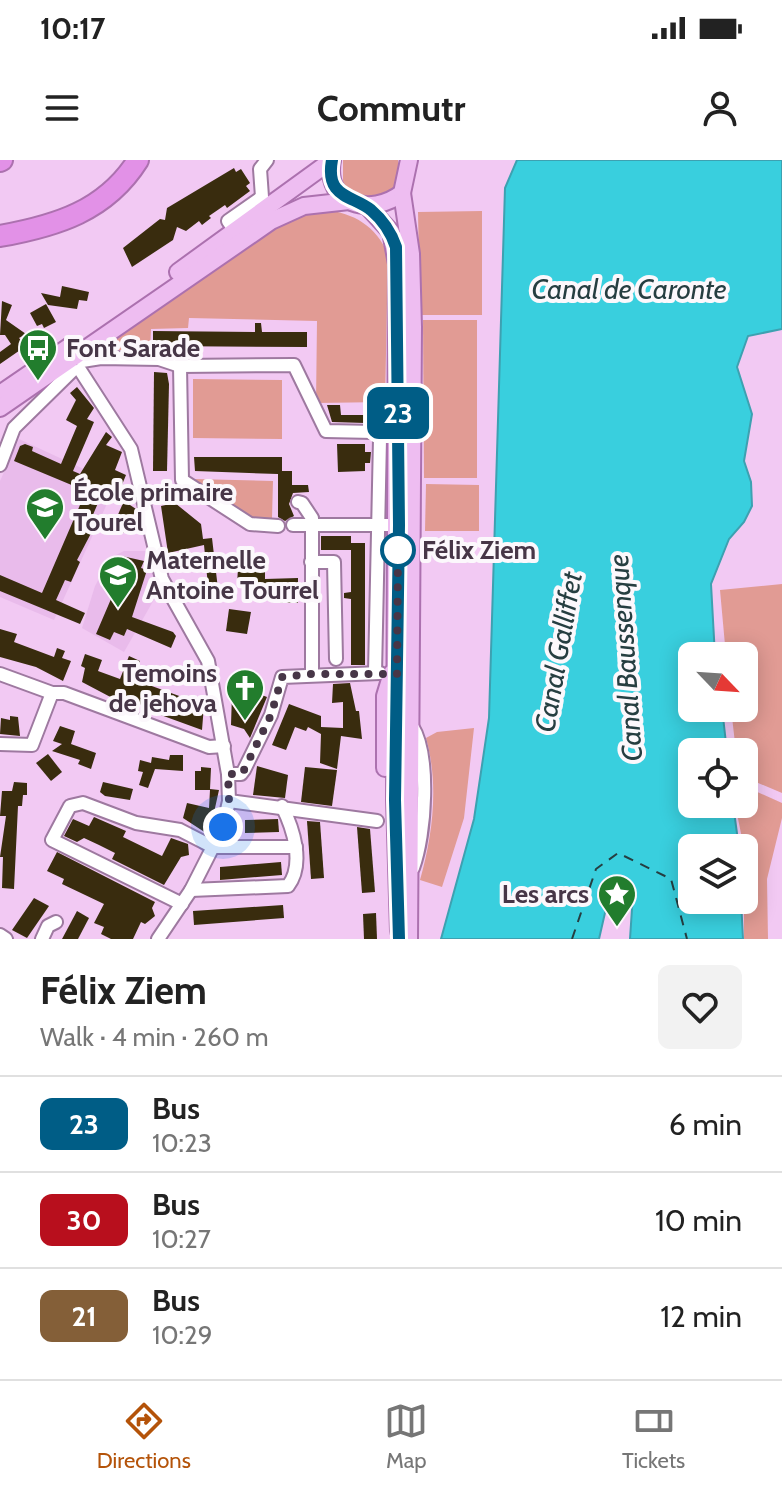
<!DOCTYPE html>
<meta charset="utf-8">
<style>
body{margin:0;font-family:Cabin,sans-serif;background:#f2f2f2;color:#222;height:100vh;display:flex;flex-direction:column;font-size:30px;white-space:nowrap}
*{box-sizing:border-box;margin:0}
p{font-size:26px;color:#767676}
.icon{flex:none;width:44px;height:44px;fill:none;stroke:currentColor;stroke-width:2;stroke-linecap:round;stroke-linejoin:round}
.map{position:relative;height:779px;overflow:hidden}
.side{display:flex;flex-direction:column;background:#fff;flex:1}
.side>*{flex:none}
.badge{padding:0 16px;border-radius:12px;font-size:28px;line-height:52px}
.needle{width:52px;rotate:115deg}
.buttons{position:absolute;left:678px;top:482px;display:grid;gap:16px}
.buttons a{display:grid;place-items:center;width:80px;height:80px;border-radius:12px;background:#fff;box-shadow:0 4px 20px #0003;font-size:40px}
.you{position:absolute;width:40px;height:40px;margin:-20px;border:6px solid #fff;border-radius:50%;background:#1a73e8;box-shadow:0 0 0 12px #1a73e833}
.map>.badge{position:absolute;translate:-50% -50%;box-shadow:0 0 0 4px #fff}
.round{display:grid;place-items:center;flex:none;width:84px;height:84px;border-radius:12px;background:#f2f2f2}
.summary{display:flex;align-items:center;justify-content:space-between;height:136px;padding:0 40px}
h1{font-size:38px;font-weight:800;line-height:60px}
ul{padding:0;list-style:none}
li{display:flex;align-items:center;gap:24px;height:96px;padding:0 40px;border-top:2px solid #e0e0e0}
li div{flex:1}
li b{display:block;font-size:30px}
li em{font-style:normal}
li .badge{min-width:88px;font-weight:700;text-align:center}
.status{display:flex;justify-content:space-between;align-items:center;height:56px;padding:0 40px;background:#fff;direction:ltr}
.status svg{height:22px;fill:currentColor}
header{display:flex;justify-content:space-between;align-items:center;height:104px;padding:0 40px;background:#fff;font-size:36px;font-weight:800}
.tabs{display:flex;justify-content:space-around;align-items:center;height:112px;border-top:2px solid #e0e0e0;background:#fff;font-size:22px;color:#767676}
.tabs a{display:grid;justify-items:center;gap:4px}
.tabs .on{color:#b45309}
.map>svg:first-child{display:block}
</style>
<div class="status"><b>10:17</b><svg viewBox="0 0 49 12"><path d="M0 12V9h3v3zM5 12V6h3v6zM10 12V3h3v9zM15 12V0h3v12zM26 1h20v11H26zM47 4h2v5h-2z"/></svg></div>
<header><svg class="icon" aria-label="menu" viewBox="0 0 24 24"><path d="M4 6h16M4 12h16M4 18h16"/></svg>Commutr<svg class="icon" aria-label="person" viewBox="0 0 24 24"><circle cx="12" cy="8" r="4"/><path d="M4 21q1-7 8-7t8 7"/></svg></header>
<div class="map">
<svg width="782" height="779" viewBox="0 0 782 779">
<rect width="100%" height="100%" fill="#f2c9f3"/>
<g fill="#e9bbeb">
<polygon points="19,279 116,324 54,460 0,437 0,321"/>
<polygon points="124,391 146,391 160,429 124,492 82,468 95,426 110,398"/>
</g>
<g fill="#e19b94">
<path d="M 343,0 L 398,0 C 408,37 361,53 343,22 Z"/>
<path d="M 325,50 C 354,53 376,66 388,94 L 385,242 L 316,243 L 317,161 L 189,158 L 188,168 L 151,169 L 150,191 L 108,190 L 105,184 L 286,57 Z"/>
<polygon points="482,51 482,155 420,155 418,52"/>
<polygon points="423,160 477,160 477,318 424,318"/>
<polygon points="193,219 282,220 282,279 193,278"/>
<polygon points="193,319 273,321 272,358 253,359"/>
<polygon points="426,324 479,325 479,371 425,371"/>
<polygon points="782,424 782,633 744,617 744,592 736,592 731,548 744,548 744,496 726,496 720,430"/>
<path d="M 474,568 L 464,658 L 442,727 L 420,720 C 433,674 439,624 426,578 L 437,572 Z"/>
<polygon points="744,626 782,643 782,658 767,719 768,779 744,779 744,688 735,644 744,644"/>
</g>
<polygon fill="#39cfde" stroke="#3da1b1" stroke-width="2" points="517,0 782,0 782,169 748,176 737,207 752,254 744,301 751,322 752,346 744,362 729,379 711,424 715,496 692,496 692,548 722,548 727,592 692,592 692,644 733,644 739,688 692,688 692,740 741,740 743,779 630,779 633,734 623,725 610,731 599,779 441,779 474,659 489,558 505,28"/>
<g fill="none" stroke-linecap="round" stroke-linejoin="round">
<polyline stroke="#263e41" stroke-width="2" stroke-dasharray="10 8" stroke-linecap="butt" points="572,779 596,709 618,693 671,719 687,779"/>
</g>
<g fill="#392c0e">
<polygon points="234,8 236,12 241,9 250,23 246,26 250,31 227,48 225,45 209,56 211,58 202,65 199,61 186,71 177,67 173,80 132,107 123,88 160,59 165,60 167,48"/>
<polygon points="62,126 89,132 87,141 79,140 77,149 48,145 41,133 60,137"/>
<polygon points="2,141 12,145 6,160 26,174 19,178 26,186 0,204 0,192 11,184 5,175 0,175"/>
<polygon points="46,144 56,162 44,168 42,164 37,166 30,153"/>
<polygon points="255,163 261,163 262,172 307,172 307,187 153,186 153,171 255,172"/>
<polygon points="154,212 167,213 169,224 167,311 153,311"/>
<polygon points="77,227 94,248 87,259 94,262 73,311 80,314 106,272 112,277 106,285 122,292 115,310 126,315 119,332 108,326 101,336 92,357 98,360 77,400 80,402 71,422 65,420 56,440 85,453 80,464 0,431 0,415 42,433 86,331 14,301 20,286 25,284 33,287 32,291 61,304 77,266 66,260 76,240 70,233"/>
<polygon points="327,245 340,245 341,255 365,255 365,263 332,262"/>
<polygon points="337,284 365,284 365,292 371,292 370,303 365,303 365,311 338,312"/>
<polygon points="194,297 282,297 282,311 292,311 292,325 308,325 309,332 293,333 289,344 294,356 285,361 278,357 278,314 195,311"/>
<polygon points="124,341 136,349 125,373 112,368"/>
<polygon points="175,343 201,364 203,379 212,378 218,429 236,434 234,442 209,436 204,385 168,393 161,346"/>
<polygon points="321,376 351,376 351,383 365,383 365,505 351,505 351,439 344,438 344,433 351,432 351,390 321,390"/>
<polygon points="122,396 144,401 141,408 147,410 132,457 173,472 176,476 171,488 127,469 124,476 114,472 110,480 96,474 120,418 114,410 114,402"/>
<polygon points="238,407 265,407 265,419 298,418 298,443 280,443 280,437 264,438 264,426 237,426"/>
<polygon points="229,449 251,452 247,474 226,471"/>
<polygon points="0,469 17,474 14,482 54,497 57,488 65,491 62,498 71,501 63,521 36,507 0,497"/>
<polygon points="85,494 102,500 98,511 120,519 129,496 140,501 135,514 151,520 149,525 204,545 202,570 158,554 160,546 145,540 143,546 121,533 118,541 82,522 85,508 81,506"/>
<polygon points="230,523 267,537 250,578 244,569 231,565 232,534 227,533"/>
<polygon points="350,523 356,551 359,551 362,579 341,576 337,609 320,603 321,574 308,567 306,571 295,567 286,590 272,585 289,544 321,556 321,567 343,568 343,542 332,543 333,524"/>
<polygon points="10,556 18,557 20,576 0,574 1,558 10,560"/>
<polygon points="60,566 75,571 71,584 96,593 91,609 78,604 80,600 52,591 62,584 53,581"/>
<polygon points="48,594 62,612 51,621 36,603"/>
<polygon points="170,595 183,595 183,611 155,609 148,628 139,625 143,612 138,611 140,600 151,603 152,597 169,600"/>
<polygon points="257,606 288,615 285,638 253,635"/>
<polygon points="201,607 211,608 210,629 219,630 209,675 183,658 187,643 209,648 210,630 195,630 195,611 201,611"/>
<polygon points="305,607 337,610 332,646 301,642"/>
<polygon points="14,622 27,623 27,635 23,635 22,646 18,646 14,729 2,728 3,697 0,697 6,656 0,656 2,631 12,631"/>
<polygon points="103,622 133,629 130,640 105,636 100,632"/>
<polygon points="94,657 126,671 123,677 162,696 171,678 188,684 189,695 181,697 164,725 112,699 115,693 99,685 84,678 77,682 64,676 73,659 89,666"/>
<polygon points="278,659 279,672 245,673 245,660"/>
<polygon points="307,661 320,662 324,718 311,719"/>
<polygon points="357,667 370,669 375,732 362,733"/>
<polygon points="57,692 155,742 152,748 155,756 145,764 141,762 133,779 111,779 101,774 104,767 94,763 104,744 62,724 64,719 47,711"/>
<polygon points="281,702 282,715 220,720 220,707"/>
<polygon points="34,738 49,746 27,778 12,770"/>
<polygon points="283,745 284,758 194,765 193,751"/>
<polygon points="77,751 89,758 78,779 62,779"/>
<polygon points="376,753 377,779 364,779 363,754"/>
</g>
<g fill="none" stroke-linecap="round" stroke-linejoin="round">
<g stroke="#9e79a0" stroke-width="16">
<g id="minor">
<polyline points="235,71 228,61 262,37 260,9 267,0"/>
<polyline points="82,201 101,198 159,199 180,206 294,205 326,271 374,272"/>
<polyline points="180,206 182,320 250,364 278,366"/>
<polyline points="80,210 131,289 162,419 208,501 228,614 229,641 223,667 191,730 158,779"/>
<polyline points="0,305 14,268 73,210"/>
<polyline points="298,342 302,343 312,358 312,514"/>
<polyline points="293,365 399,365"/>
<polyline points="311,402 334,402 336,499"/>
<polyline points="375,513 380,279"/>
<polyline points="0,514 52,533 64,533 209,587 224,586"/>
<path d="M 412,566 C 431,596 425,675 413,708"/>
<polyline points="0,584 32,585 52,533"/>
<polyline points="228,614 241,614 244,610 271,555 282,517 380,513"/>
<polyline points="229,641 377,661"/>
<path d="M 191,730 L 288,726 C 305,704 293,668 282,646"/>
<polyline points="182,744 52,680 70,646 83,643 136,663 180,670 213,687 296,687"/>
<polyline points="0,775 6,779"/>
<polyline points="42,779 48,766 56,762"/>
</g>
</g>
<g stroke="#ac71af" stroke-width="20">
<g id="major">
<path d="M 332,0 C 324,45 371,57 402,33 L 409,0"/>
<polyline points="402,33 411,94 413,167 409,779"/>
<polyline points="368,47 391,72 397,104 395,640 399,771"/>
<polyline points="178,112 332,0"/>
<polyline points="0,234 70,186"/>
<polyline points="0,248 271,61 304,46 349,41"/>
<polyline points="385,608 385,536 392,513"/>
</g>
</g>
<g stroke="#ac71af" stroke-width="24">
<g id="highway">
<polyline points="0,1 2,0"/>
<path d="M 0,76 C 56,66 106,51 138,0"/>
</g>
</g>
<use href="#minor" stroke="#fff" stroke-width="12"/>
<use href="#major" stroke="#eebdf1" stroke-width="16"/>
<use href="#highway" stroke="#e291e7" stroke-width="20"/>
</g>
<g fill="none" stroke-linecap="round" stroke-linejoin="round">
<g stroke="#fff" stroke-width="18">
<path id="line" d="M 332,0 C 325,38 352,35 371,50 C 384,61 391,72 396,87 L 399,365 L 395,640 L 399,779"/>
</g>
<use href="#line" stroke="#005d86" stroke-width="12"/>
<polyline stroke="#473647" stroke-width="8" stroke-dasharray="0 14.4" points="223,667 229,641 228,614 241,614 244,610 271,555 282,517 312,514 397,514 398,390"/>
</g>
<defs>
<g id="bus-pin" transform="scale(2)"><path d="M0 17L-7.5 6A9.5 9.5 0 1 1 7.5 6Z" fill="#227d2d" stroke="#fcf8fc"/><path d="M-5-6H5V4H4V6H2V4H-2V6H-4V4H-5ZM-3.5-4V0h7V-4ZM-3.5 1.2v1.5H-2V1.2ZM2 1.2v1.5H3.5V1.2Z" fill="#fff"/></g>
<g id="school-pin" transform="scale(2)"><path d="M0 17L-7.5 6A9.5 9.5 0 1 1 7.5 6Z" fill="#227d2d" stroke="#fcf8fc"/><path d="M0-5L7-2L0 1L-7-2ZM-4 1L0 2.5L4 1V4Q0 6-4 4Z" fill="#fff"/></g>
<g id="church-pin" transform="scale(2)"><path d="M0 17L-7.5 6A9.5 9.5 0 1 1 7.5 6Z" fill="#227d2d" stroke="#fcf8fc"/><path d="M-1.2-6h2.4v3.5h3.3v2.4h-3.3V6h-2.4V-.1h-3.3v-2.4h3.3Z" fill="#fff"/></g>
<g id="sight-pin" transform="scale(2)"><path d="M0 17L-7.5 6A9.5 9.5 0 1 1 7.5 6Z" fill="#227d2d" stroke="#fcf8fc"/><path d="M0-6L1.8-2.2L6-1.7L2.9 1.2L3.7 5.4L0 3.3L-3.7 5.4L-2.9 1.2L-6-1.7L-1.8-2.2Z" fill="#fff"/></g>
</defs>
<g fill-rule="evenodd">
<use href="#bus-pin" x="38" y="188"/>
<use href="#school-pin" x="45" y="347"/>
<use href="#school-pin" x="118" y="415"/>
<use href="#church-pin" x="245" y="528"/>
<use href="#sight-pin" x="617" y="734"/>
</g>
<circle fill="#fff" stroke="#005d86" stroke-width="4" cx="398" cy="390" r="16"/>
<g text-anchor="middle" stroke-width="8" stroke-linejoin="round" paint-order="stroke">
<g font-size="26" font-weight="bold" fill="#473647" stroke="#fcf8fc" text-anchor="start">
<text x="66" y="197">Font Sarade</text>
<text x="73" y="341">École primaire<tspan x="73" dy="30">Tourel</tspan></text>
<text x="146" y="409">Maternelle<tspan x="146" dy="30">Antoine Tourrel</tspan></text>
<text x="217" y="522" text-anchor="end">Temoins<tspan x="217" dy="30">de jehova</tspan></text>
<text x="589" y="743" text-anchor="end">Les arcs</text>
</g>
<g font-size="26" font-weight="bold" fill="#473647" stroke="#fcf8fc" text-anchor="start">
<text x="422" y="399">Félix Ziem</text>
</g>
<g font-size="28" font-style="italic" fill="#263e41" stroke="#fcf8fc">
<text x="629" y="139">Canal de Caronte</text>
<text transform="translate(558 492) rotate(-80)" y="10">Canal Galliffet</text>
<text transform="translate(625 498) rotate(-94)" y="10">Canal Baussenque</text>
</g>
</g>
</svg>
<div class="buttons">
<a><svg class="needle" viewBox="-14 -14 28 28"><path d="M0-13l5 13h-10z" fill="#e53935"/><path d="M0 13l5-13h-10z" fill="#767676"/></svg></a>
<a><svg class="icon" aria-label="locate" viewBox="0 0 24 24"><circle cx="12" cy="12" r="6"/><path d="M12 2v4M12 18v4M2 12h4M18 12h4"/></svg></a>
<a><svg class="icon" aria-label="layers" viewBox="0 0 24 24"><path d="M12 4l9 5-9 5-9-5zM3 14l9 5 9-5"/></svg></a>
</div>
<div class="you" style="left:223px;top:667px"></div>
<b class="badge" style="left:398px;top:253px;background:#005d86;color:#fff">23</b>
</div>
<section class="side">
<div class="summary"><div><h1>Félix Ziem</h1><p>Walk · 4 min · 260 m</p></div><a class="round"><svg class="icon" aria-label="heart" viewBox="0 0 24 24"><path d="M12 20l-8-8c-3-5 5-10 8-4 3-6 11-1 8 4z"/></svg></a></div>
<ul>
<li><span class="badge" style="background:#005d86;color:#fff">23</span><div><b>Bus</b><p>10:23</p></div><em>6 min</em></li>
<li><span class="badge" style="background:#b80f1d;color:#fff">30</span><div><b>Bus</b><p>10:27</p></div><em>10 min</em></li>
<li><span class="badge" style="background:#845f38;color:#fff">21</span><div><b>Bus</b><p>10:29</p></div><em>12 min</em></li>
</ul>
</section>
<nav class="tabs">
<a class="on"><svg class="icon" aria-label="directions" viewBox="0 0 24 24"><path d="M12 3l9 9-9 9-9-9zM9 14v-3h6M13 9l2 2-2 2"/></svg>Directions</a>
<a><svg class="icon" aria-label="map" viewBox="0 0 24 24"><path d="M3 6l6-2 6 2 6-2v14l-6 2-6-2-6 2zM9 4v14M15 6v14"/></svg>Map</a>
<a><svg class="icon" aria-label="tickets" viewBox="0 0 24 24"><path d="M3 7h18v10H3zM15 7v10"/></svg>Tickets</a>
</nav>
